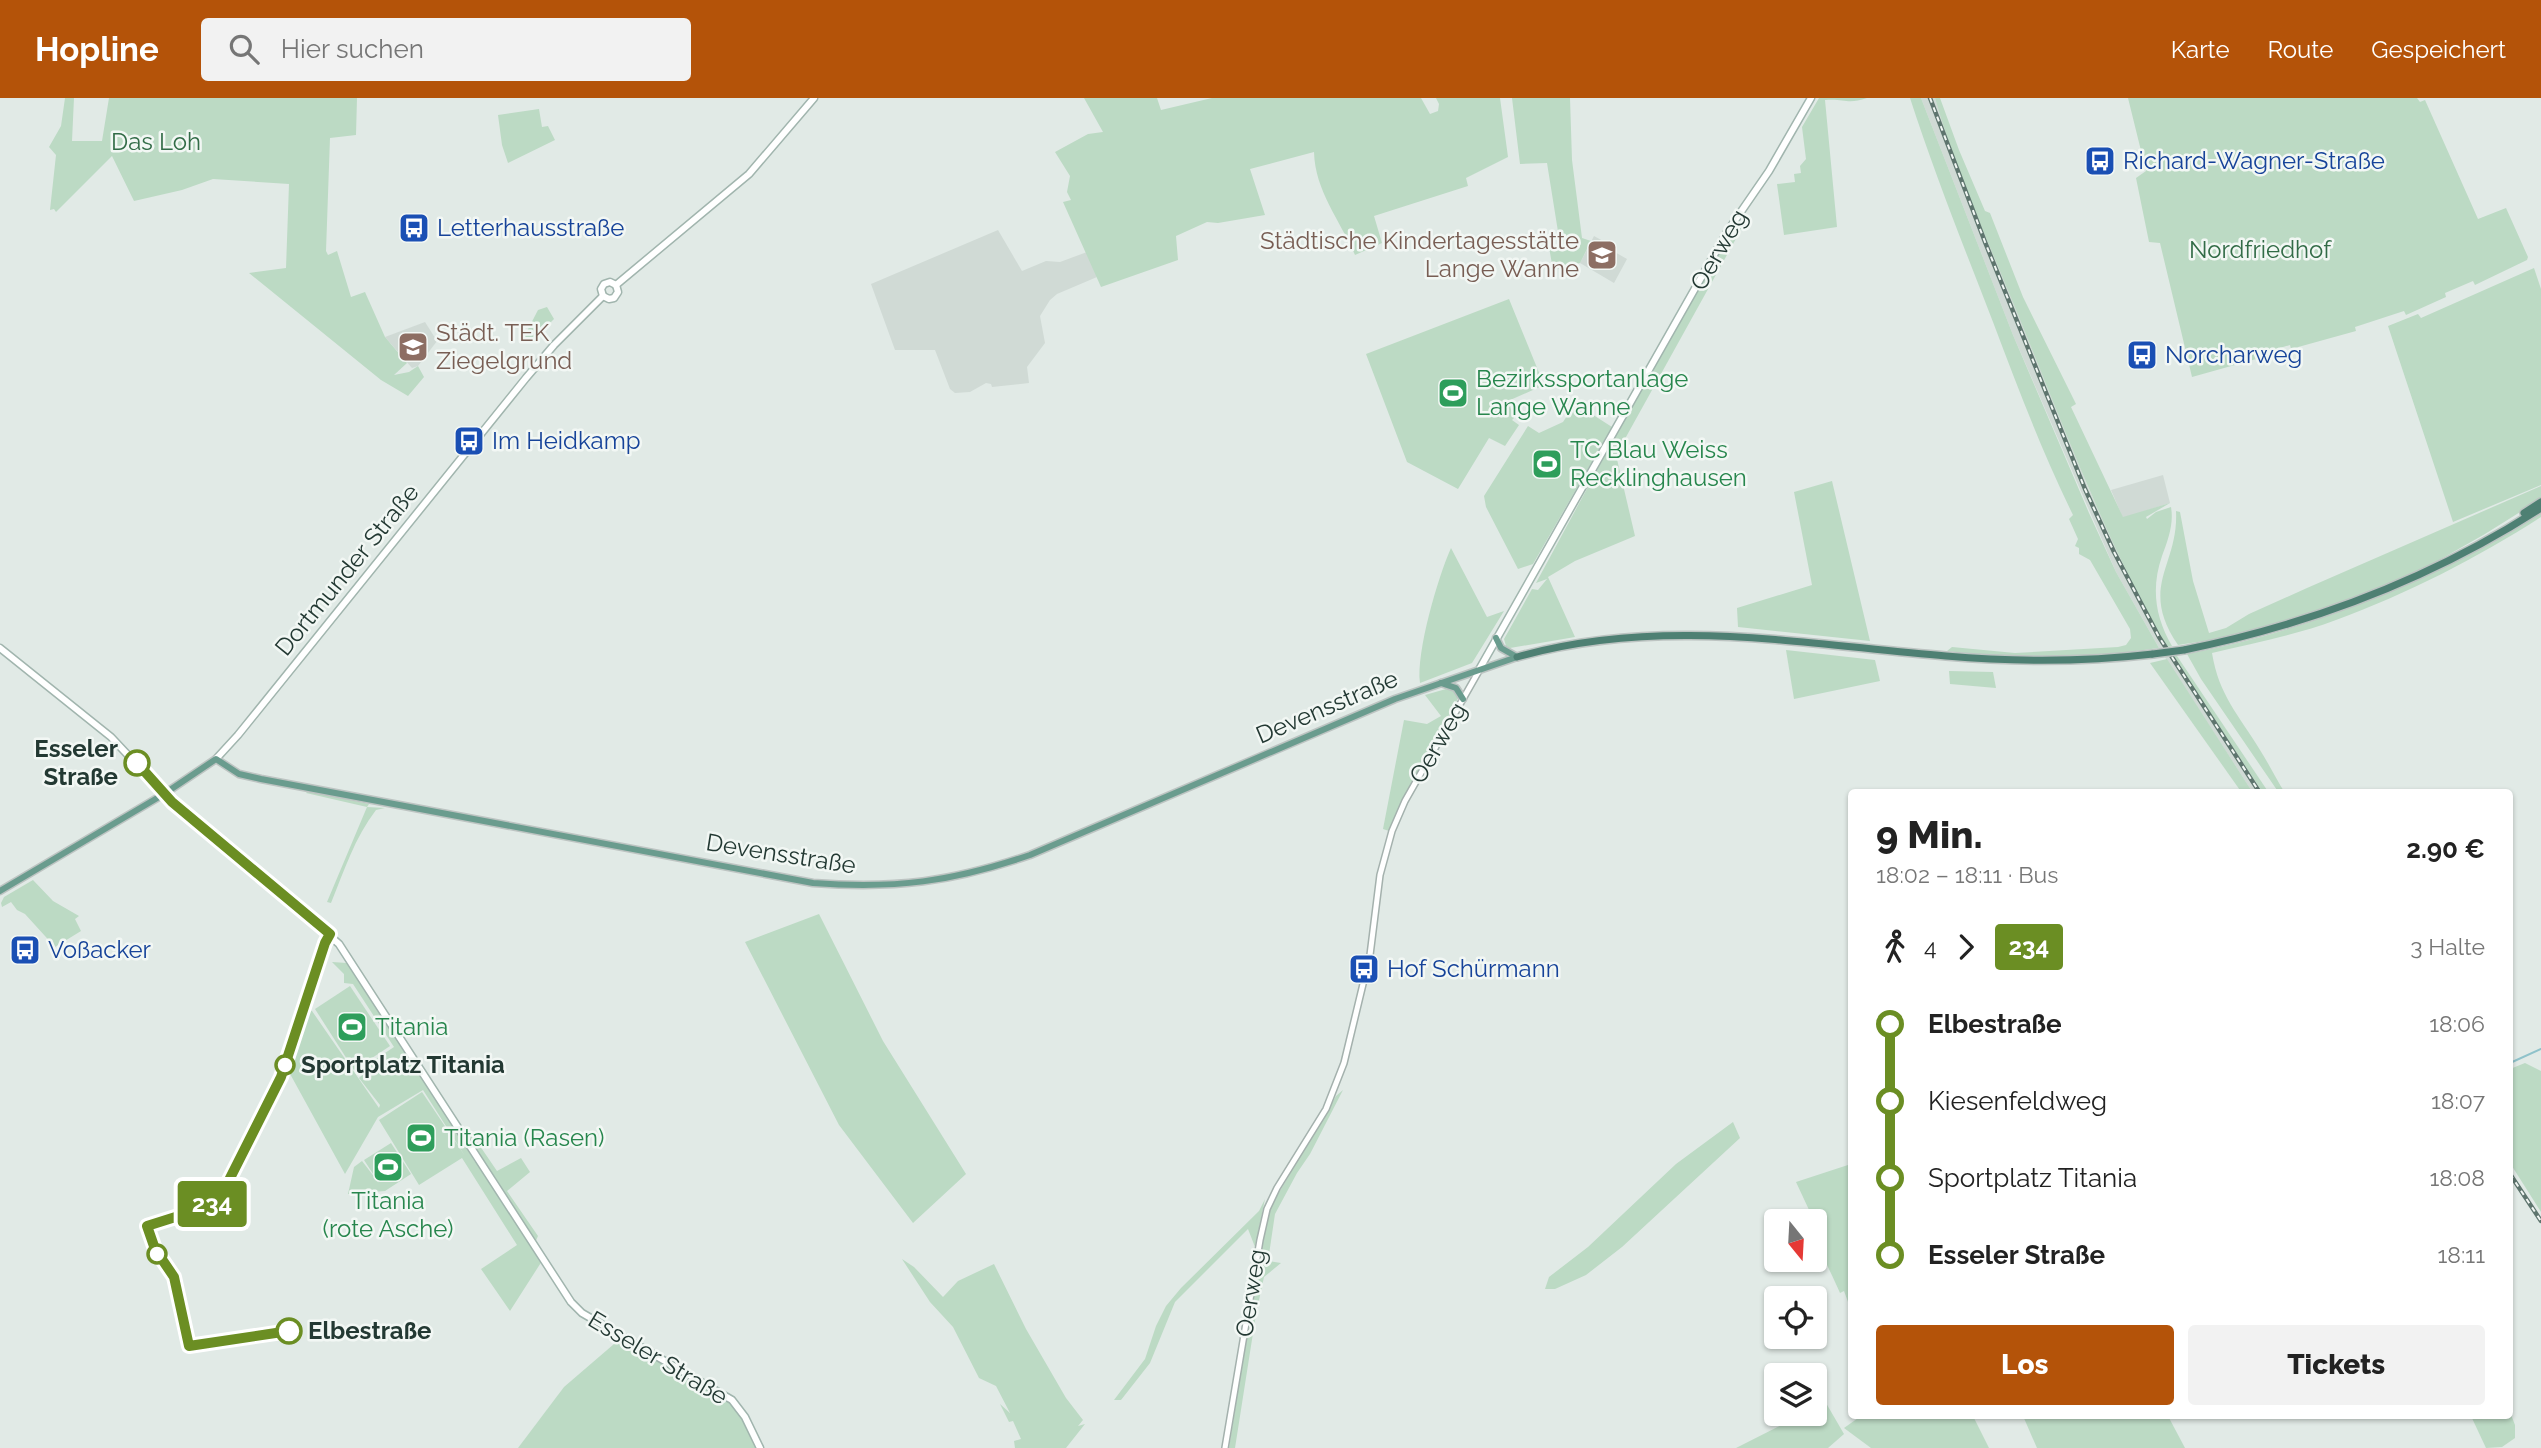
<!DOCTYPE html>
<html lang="de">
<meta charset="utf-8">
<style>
body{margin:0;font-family:Raleway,sans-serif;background:#f2f2f2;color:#222;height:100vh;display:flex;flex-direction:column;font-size:26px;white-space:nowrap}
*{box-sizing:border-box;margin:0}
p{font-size:23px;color:#767676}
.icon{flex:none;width:38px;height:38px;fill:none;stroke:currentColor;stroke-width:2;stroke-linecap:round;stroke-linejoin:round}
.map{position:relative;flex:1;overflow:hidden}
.panel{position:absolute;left:1848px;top:691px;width:665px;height:630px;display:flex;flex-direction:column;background:#fff;border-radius:7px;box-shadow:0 2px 5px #0004}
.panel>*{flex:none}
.badge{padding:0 14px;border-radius:5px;font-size:24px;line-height:46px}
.needle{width:46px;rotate:162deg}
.buttons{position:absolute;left:1764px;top:1111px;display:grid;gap:14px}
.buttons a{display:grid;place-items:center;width:63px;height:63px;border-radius:7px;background:#fff;box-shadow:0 2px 5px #0004;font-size:35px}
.map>.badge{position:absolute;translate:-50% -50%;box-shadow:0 0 0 4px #fff}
.legs{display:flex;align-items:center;gap:10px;height:77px;padding:0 28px;font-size:23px}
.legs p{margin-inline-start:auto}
.head{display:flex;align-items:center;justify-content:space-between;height:119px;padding:0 28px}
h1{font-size:38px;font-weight:800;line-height:52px}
.button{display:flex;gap:14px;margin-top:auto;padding:14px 28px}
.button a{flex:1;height:80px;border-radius:7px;background:#b45309;color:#fff;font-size:28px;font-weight:800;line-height:80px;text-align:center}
.button a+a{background:#f2f2f2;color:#222}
ul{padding:0 28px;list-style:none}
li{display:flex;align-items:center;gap:24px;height:77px;font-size:26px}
li i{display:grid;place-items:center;width:10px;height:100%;margin:0 9px;background:currentColor}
li i::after{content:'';width:18px;height:18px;margin:-9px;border:5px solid;border-radius:50%;background:#fff}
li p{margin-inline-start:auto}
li:first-child i{background:linear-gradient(#0000 50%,currentColor 0)}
li:last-child i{background:linear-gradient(currentColor 50%,#0000 0)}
header{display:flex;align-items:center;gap:42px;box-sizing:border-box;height:98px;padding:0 35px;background:#b45309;color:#fff}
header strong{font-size:33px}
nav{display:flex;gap:38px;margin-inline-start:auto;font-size:24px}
.search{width:490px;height:63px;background:#f2f2f2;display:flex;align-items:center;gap:18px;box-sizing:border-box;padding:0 24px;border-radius:7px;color:#767676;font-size:26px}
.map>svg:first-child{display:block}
</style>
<header>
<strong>Hopline</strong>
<div class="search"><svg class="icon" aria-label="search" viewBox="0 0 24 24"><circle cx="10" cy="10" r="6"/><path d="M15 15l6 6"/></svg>Hier suchen</div>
<nav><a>Karte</a><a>Route</a><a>Gespeichert</a></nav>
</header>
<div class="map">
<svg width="2541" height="1350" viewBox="0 0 2541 1350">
<rect width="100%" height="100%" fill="#e1eae6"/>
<g fill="#d0dad5">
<polygon points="1921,0 1935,0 1959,70 2088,389 2125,470 2167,549 2263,695 2253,695 2159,550 2116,474 2013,237"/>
<polygon points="998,132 1022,173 1046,163 1060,164 1087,154 1097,179 1057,196 1050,202 1040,218 1045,245 1027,269 1029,285 992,289 991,286 986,285 970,294 955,295 950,291 935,252 895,252 871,186"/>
<polygon points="1594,138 1614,149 1613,153 1627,161 1614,185 1580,165"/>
<polygon points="425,224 437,243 418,268 412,270 385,239"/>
<polygon points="2163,377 2170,405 2123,420 2111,392"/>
</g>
<g fill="#bcdac4">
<polygon points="65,0 74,0 72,43 102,43 109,0 357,0 356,37 330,40 326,153 328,157 337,153 351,199 365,194 385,239 407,265 394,277 409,274 418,268 424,279 408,298 381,282 249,175 286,170 289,86 213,81 182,92 134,103 112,58 56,114 54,111 50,112 56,57 49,49 61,28"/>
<path d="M 1084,0 L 1157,0 L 1161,12 L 1212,0 L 1421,0 L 1430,16 L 1438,13 L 1439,6 L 1436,0 L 1500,0 L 1508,59 L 1466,80 L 1468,88 L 1374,118 L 1382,145 L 1355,157 C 1340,122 1315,93 1314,54 L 1250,71 L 1265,117 L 1218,125 L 1207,124 L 1176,138 L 1178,162 L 1101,189 L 1063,104 L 1071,102 L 1067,94 L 1070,78 L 1055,54 L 1088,36 L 1103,34 Z"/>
<polygon points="1512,0 1570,0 1572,62 1582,140 1591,143 1580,165 1553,172 1549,149 1560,146 1547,65 1520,66"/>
<path d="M 1819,0 L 1867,0 C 1847,7 1844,0 1825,2 L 1837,129 L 1784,137 L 1777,86 L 1795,84 L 1794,76 L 1801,75 L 1800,68 L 1806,61 L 1802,29 Z"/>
<path d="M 1910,0 L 1921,0 L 2013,237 L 2089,415 L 2116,474 L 2159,550 L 2104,557 L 2012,560 L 1947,553 L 1952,549 L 2015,555 L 2118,549 L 2126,547 L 2131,540 L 2130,531 L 2090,462 L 2079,456 L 2079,450 L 2075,448 L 2078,441 L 2069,421 L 2073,417 C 2042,354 2018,290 1993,224 C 1964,149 1935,77 1910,0 Z"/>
<path d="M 1935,0 L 1940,0 L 1959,52 L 1985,113 L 1990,115 L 2023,199 L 2076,306 L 2071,309 L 2123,419 L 2170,405 L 2146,419 L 2147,421 L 2156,414 L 2171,409 C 2174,426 2168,442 2162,458 C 2151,490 2155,519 2172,548 L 2167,549 C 2108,448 2067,337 2023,229 C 1993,154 1957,77 1935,0 Z"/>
<polygon points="2128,0 2417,0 2420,4 2425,2 2478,121 2506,110 2528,159 2527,162 2475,187 2473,183 2445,195 2446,199 2406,217 2404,213 2355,229 2356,233 2291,251 2290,247 2266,254 2267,258 2192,279 2160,145 2149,144 2136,80 2146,73"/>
<polygon points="539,11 542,29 548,28 555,42 508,65 502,47 498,17"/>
<polygon points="1738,120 1743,128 1616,357 1635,438 1575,463 1548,479 1575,539 1510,550 1506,548 1504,541 1508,534 1532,491 1538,492 1547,481 1536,485 1641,291"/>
<polygon points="2534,170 2541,191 2541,387 2453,424 2388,228 2418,216 2421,220"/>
<polygon points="1509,201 1544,287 1508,303 1514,320 1512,322 1519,327 1505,348 1489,340 1458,391 1407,364 1366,256"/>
<polygon points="547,209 554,221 530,245 523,241 538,212"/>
<polygon points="1571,307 1580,313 1587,313 1612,329 1533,466 1518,471 1486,409 1484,398 1528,328 1539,335 1563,324 1567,318 1565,315"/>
<polygon points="1832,383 1870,543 1738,529 1737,510 1812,487 1794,394"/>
<path d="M 2541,388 L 2541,401 L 2485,436 L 2390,490 L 2297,523 L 2223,540 L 2178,547 C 2138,488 2179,468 2176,413 L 2180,414 L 2193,483 L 2209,535 L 2226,530 L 2249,516 L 2307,490 Z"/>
<path d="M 2541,414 L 2541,419 C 2477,460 2407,496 2336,522 C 2296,537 2254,545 2212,555 C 2219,598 2239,617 2260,652 C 2269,666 2276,681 2285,695 L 2279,695 L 2201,581 L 2187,556 C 2317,531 2429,483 2541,414 Z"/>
<path d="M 1451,450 L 1487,519 L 1504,513 L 1472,565 L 1420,585 C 1416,554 1438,479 1451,450 Z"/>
<polygon points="1786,552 1875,562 1880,583 1794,601"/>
<polygon points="2173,558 2177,558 2269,695 2263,695"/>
<polygon points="2167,561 2253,695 2242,695 2150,565"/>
<polygon points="1949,573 1993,574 1996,590 1950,586"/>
<polygon points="1446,591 1457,594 1458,599 1455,608 1411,687 1389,733 1383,731 1404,622 1427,626 1441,618 1425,597"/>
<path d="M 308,693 L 369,706 L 367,709 L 385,710 L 376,712 C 355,739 344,773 331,805 L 327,804 L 367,709 L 306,695 Z"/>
<polygon points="33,782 53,803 79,818 75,821 81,833 55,849 25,816 17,812 11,804 2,809 1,805 4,799"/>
<polygon points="819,816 883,943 966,1076 913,1125 839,1027 745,844"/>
<polygon points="332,864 347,865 390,928 475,1064 480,1061 464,1036 469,1032 497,1073 521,1060 530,1074 507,1093 538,1138 534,1147 542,1163 510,1213 481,1171 517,1147 462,1060 419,1087 379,1022 422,994 465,1058 423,992 378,1019 345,1076 289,974 286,976 285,970 310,898 315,901 309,912 312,913 379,1010 380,1007 359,980 366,973 364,969 394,949 353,886 344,885 344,876"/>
<polygon points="350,888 390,948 354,972 315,911"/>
<polygon points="2525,965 2541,973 2541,1114 2510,1065 2510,971"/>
<polygon points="1343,992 1310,1056 1297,1075 1275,1116 1268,1163 1281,1165 1264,1179 1256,1216 1235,1350 1229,1350 1259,1158 1271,1108 1336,998"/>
<polygon points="1733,1024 1740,1040 1622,1149 1586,1177 1555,1191 1545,1191 1549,1179 1588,1149 1676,1066"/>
<polygon points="391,1045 411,1076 385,1093 348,1096 354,1069 362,1063 379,1085 364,1062"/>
<path d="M 1851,1066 L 1852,1066 L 1851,1212 L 1844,1193 L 1840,1195 C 1833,1178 1815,1146 1815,1130 L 1817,1129 L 1796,1084 Z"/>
<polygon points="1265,1101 1255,1149 1248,1131 1175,1204 1150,1265 1121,1302 1114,1302 1145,1261 1156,1228 1166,1208 1181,1190 1259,1113"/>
<polygon points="902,1161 914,1169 943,1199 958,1183 994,1166 1026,1231 1066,1300 1083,1322 1078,1328 1085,1326 1066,1350 1015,1350 1014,1343 1021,1341 1013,1323 1009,1324 1000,1306 1010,1315 996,1288 979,1280 953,1229 930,1204"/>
<polygon points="621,1240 731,1304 744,1322 757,1350 518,1350 564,1289"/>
<polygon points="1826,1305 1844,1336 1828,1350 1736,1350 1803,1316 1815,1316 1815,1310"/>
<polygon points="2510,1314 2515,1327 2515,1340 2502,1349 2486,1350 2471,1318 2510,1318"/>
<polygon points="1861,1318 1973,1318 1989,1350 1871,1350 1844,1330"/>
<polygon points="2023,1318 2168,1318 2185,1350 2037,1350"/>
</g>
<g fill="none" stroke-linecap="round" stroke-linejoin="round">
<polyline stroke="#8fc2ca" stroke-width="2" points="2510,965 2541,951"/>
<g stroke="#a4b1ad" stroke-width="8">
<polyline id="tertiary" points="1225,1350 1260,1142 1267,1111 1277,1090 1326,1011 1344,965 1370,857 1380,777 1392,733 1405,703 1480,571"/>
</g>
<g stroke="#a1b5ae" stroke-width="9">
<g id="secondary">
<polyline points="616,187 749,76 814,0"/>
<polyline points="603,198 609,201 614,200 618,194 616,187"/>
<polyline points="603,198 601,191 604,186 610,184 616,187"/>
<polyline points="0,550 111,639 172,704 229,750 339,846 571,1204 582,1215 732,1302 745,1319 760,1350"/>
<polyline points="1480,570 1727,134 1769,73 1811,0"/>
<polyline points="216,661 238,637 526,280 554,247 603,198"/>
</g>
</g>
<g stroke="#bdc4c2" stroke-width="9">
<g id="primary">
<polyline points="1496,540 1501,550 1517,559"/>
<polyline points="1441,585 1456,590 1463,601"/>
<path d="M 0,793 L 164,696 L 216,661 L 239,676 L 261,681 L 813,785 C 896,791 951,784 1030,757 L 1395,601 L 1517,559"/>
</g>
</g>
<g stroke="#bdc4c2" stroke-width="10">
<g id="trunk">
<polyline points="2524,415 2541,404"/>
<path d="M 2184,552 C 2312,526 2431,481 2541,410"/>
<path d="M 1517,559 C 1661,518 1800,546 1946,558 C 2015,564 2084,564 2153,556"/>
</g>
</g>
<use href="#tertiary" stroke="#fff" stroke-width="5"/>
<use href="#secondary" stroke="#fff" stroke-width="6"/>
<use href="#primary" stroke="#6a9c8e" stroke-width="6"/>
<use href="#trunk" stroke="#4e8073" stroke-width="7"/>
<g stroke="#5e756e" stroke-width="4.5">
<g id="rail">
<polyline points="1930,0 1985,144 2085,391 2114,454 2159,539 2260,695"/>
<polyline points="2510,1076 2541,1123"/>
</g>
</g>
<use href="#rail" stroke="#f2f7f4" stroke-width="2" stroke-dasharray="5" stroke-linecap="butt"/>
<g stroke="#bdc4c2" stroke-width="10" stroke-linecap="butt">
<polyline id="trunk-bridge" points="2153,556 2184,552"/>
</g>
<use href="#trunk-bridge" stroke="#4e8073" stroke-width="7"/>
</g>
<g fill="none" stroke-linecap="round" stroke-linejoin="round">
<g stroke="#fff" stroke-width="16">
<polyline id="line-1" points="137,665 172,704 330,836 325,845 281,979 223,1094 207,1109 147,1128 155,1151 174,1179 189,1248 289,1233"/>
</g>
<use href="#line-1" stroke="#6b8e23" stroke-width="10"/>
</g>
<defs>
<g id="bus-square" transform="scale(1.575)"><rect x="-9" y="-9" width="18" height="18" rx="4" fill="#1a4fb4" stroke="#f2f7f4"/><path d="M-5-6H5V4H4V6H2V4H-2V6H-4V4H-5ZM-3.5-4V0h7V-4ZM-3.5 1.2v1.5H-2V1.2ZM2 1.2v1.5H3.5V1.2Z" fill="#fff"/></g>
<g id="school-square" transform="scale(1.575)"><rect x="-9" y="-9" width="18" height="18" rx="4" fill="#8d6e63" stroke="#f2f7f4"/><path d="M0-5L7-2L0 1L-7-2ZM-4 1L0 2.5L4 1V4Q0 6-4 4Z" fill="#fff"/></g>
<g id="stadium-square" transform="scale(1.575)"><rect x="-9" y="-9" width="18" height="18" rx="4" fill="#2e9e5b" stroke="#f2f7f4"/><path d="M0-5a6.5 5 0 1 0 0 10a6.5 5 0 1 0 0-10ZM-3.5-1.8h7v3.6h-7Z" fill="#fff"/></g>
</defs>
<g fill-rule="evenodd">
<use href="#bus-square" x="2100" y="63"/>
<use href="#bus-square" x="414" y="130"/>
<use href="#school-square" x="1602" y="157"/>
<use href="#school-square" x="413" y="249"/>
<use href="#bus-square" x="2142" y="257"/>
<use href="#stadium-square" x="1453" y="295"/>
<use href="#bus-square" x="469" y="343"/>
<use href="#stadium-square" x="1547" y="366"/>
<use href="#bus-square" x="25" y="852"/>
<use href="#bus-square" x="1364" y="871"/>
<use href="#stadium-square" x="352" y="929"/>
<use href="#stadium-square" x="421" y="1040"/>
<use href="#stadium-square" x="388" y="1069"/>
</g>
<g fill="#fff" stroke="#6b8e23" stroke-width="3.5">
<circle cx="137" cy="665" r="12"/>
<circle cx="285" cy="967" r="9"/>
<circle cx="157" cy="1156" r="9"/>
<circle cx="289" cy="1233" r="12"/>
</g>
<g text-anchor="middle" stroke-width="5" stroke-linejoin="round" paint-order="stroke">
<g font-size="24" fill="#326c47" stroke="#f2f7f4">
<text x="156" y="52">Das Loh</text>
<text x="2260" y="160">Nordfriedhof</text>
</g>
<g font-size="24" fill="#164399" stroke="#f2f7f4" text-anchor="start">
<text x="2123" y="71">Richard-Wagner-Straße</text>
<text x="437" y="138">Letterhausstraße</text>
<text x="2165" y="265">Norcharweg</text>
<text x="492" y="351">Im Heidkamp</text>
<text x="48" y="860">Voßacker</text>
<text x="1387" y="879">Hof Schürmann</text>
</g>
<g font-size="24" fill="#785e54" stroke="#f2f7f4" text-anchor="end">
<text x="1579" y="151">Städtische Kindertagesstätte<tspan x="1579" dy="28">Lange Wanne</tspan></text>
<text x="436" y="243" text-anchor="start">Städt. TEK<tspan x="436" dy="28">Ziegelgrund</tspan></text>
</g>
<g font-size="24" fill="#233933" stroke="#f2f7f4">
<text transform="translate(1719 152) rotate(-60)" y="8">Oerweg</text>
<text transform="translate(347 472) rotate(-51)" y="8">Dortmunder Straße</text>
<text transform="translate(1327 609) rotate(-23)" y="8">Devensstraße</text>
<text transform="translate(1438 645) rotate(-60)" y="8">Oerweg</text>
<text transform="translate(781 756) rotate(9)" y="8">Devensstraße</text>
<text transform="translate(1251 1195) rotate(-81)" y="8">Oerweg</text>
<text transform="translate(658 1260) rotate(31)" y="8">Esseler Straße</text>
</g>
<g font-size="24" fill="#27864d" stroke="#f2f7f4" text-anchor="start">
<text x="1476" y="289">Bezirkssportanlage<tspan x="1476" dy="28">Lange Wanne</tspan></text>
<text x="1570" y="360">TC Blau Weiss<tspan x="1570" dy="28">Recklinghausen</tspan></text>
<text x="375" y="937">Titania</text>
<text x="444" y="1048">Titania (Rasen)</text>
<text x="388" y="1111" text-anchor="middle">Titania<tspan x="388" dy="28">(rote Asche)</tspan></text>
</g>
<g font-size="24" font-weight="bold" fill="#233933" stroke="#f2f7f4" text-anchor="start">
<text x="118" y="659" text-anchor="end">Esseler<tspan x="118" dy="28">Straße</tspan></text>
<text x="301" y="975">Sportplatz Titania</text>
<text x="308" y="1241">Elbestraße</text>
</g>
</g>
</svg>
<div class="buttons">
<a><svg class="needle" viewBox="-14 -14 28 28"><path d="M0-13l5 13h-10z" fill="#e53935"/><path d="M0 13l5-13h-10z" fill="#767676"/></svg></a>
<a><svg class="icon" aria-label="locate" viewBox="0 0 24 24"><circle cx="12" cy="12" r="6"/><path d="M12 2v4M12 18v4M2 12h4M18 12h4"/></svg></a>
<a><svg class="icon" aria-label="layers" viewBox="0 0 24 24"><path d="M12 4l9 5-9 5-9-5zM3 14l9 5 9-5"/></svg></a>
</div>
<b class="badge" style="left:212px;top:1106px;background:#6b8e23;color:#fff">234</b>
<section class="panel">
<div class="head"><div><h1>9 Min.</h1><p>18:02 – 18:11 · Bus</p></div><b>2.90 €</b></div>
<div class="legs"><svg class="icon" aria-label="walk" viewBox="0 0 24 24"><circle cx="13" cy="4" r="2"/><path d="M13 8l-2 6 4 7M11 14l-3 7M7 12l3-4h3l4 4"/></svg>4<svg class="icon" aria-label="forward" viewBox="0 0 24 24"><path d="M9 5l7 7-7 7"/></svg><b class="badge" style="background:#6b8e23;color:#fff">234</b><p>3 Halte</p></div>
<ul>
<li><i style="color:#6b8e23"></i><b>Elbestraße</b><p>18:06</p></li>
<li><i style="color:#6b8e23"></i><span>Kiesenfeldweg</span><p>18:07</p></li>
<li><i style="color:#6b8e23"></i><span>Sportplatz Titania</span><p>18:08</p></li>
<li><i style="color:#6b8e23"></i><b>Esseler Straße</b><p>18:11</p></li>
</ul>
<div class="button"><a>Los</a><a>Tickets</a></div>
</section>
</div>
